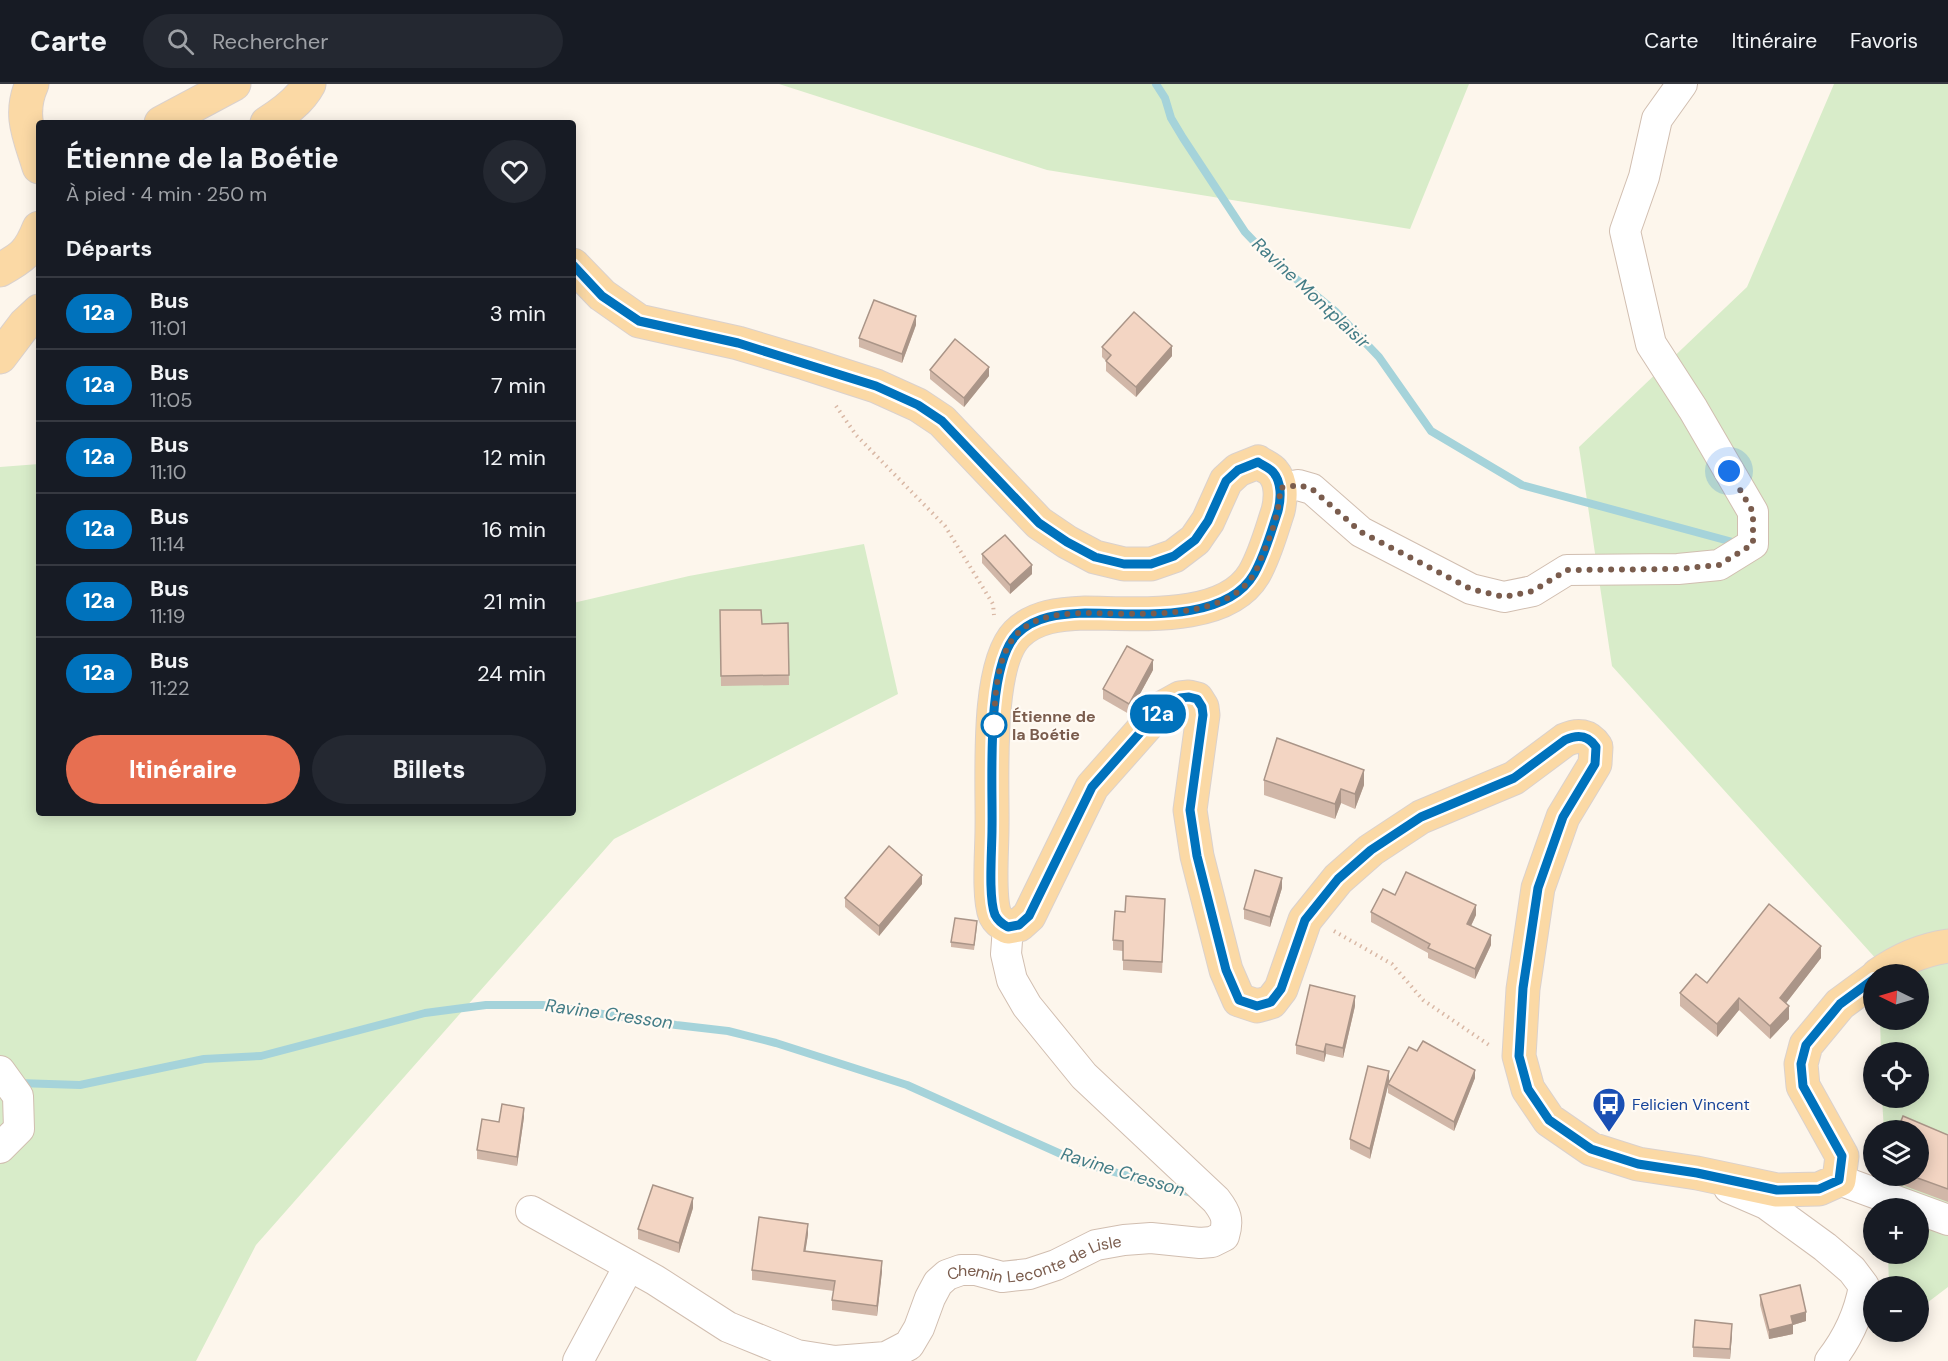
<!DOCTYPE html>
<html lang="fr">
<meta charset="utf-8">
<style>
body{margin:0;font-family:"DM Sans",sans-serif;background:#242831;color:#f1f3f6;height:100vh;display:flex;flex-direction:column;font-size:22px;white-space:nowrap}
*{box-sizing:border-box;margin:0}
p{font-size:20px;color:#9ea1a6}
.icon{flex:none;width:33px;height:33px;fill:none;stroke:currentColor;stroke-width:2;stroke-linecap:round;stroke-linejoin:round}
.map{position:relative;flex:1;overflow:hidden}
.sheet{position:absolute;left:36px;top:36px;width:540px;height:696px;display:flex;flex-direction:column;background:#171b24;border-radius:6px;box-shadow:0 3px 15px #0003}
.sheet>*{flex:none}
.badge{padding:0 12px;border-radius:20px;font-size:21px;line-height:39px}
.needle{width:39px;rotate:275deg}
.buttons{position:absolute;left:1863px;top:880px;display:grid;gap:12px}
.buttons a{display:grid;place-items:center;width:66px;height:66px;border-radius:50%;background:#171b24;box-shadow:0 3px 15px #0003;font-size:30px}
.you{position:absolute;width:30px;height:30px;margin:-15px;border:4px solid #fff;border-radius:50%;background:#1a73e8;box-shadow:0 0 0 9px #1a73e833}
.map>.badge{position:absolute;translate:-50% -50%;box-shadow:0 0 0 3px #fff}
h2{padding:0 30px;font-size:22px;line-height:54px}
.round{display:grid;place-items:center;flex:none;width:63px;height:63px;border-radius:32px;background:#242831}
.head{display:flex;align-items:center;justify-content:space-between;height:102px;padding:0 30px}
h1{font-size:28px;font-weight:800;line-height:45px}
.primary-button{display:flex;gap:12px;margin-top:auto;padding:12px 30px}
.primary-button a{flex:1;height:69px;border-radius:36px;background:#e76f51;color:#fff;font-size:24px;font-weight:800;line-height:69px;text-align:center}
.primary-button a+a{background:#242831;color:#f1f3f6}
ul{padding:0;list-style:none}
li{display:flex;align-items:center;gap:18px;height:72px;padding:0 30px;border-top:2px solid #363941}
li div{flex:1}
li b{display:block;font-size:22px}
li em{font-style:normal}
li .badge{min-width:66px;font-weight:700;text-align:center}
header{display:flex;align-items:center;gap:36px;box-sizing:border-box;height:84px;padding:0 30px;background:#171b24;border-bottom:2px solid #363941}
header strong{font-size:28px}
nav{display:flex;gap:33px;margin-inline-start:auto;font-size:21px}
.search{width:420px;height:54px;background:#242831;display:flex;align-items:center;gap:15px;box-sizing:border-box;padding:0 21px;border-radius:33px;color:#9ea1a6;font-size:22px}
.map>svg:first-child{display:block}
</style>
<header>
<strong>Carte</strong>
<div class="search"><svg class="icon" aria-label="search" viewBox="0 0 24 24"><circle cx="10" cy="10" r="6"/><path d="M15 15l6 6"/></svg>Rechercher</div>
<nav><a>Carte</a><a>Itinéraire</a><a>Favoris</a></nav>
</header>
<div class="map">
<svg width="1948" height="1277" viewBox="0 0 1948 1277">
<rect width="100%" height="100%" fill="#fdf6ec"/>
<g fill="#d8ecc9">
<polygon points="779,0 1469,0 1410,145 1047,86"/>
<polygon points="1834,0 1948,0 1948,1203 1919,1225 1918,1203 1889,1203 1888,1170 1918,1170 1918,1125 1886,1125 1885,1092 1918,1092 1918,1047 1884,1047 1882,1014 1918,1014 1918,969 1881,969 1880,936 1918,936 1918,891 1878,891 1878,877 1612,582 1579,363 1747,203"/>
<polygon points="39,380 39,729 573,729 573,519 689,492 864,460 898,610 614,755 256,1161 196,1277 0,1277 0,383"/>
</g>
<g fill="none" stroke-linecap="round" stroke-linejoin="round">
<g stroke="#a5d3da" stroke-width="8">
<polyline points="1156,0 1165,14 1171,34 1183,54 1245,148 1267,171 1335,227 1379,273 1431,347 1522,401 1740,460"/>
<polyline points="18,999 80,1001 204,975 261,972 425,929 486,921 543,921 676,941 728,947 776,959 907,1001 1081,1079 1195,1110"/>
</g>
<g stroke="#d1beb0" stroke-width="32">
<g id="minor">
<polyline points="1280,404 1298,401 1312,405 1361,448 1471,505 1504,513 1533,507 1567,486 1678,485 1719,481 1753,460 1753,428 1693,325 1651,260 1625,147 1644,93 1657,35 1682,0"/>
<polyline points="0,987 18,1012 19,1045 0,1064"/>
<polyline points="1839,1096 1948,1136"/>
<path d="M 1729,1104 L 1766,1120 L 1825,1163 L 1852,1186 L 1864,1202 C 1859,1231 1848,1254 1830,1277"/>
<path id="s1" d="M 531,1127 L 655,1196 L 728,1243 L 797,1271 L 835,1277 L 886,1273 L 909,1261 L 919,1244 L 930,1214 L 938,1199 L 947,1191 L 961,1186 L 976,1186 L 1002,1193 L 1029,1190 L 1056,1181 L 1096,1161 L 1124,1156 L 1151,1154 L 1200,1159 L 1212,1158 L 1224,1152 C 1229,1136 1226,1129 1216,1116 L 1084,992 L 1027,922 L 1012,896 L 1006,870 L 1008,843"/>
<polyline points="578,1277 629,1182"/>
</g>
</g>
<g stroke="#dad1cd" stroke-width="35">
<g id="major">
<path d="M 32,0 C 18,31 30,53 39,83"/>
<polyline points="161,39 234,0"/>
<path d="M 267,39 C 283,29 300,17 309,0"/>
<path d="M 573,181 L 602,211 L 639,237 L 738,259 L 805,279 L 876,302 L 918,321 L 942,337 L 1039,439 L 1067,458 L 1095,473 L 1124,480 L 1151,480 L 1174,472 L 1195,456 L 1208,437 L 1226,397 L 1238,386 L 1258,378 C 1262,381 1270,384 1273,388 C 1282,398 1281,415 1278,427 C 1271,448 1265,471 1254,490 C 1225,539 1134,529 1085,529 C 1060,530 1035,532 1017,550 C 985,583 993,698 992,745 C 992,766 988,813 995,831 C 998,837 1002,840 1008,843 L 1019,841 L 1029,832 L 1092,703 L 1162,624 L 1180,614 L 1189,613 L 1197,615 L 1202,623 L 1203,631 L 1190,726 L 1197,772 L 1226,886 L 1239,916 L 1257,922 L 1271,918 L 1281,905 L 1305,836 L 1338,795 L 1371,766 L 1421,733 L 1514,694 L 1565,656 C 1578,650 1588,651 1596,663 L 1595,680 L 1563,733 L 1538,804 L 1523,905 L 1519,972 L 1528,1005 L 1549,1036 L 1591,1065 L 1638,1080 L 1697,1089 L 1777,1106 L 1819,1105 L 1839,1096 L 1842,1072 L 1803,1002 L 1801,980 L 1806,961 L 1840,920 L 1874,895"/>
<path d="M 0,186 C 23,173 29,169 39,144"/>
<polyline points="0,273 25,240 39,227"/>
<path d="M 1878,891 C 1900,875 1921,866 1948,862"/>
</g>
</g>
<g stroke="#d9b8a5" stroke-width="4" stroke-dasharray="1.5 4.5" stroke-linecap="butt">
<polyline points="836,322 856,351 945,442 993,520 994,531"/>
<polyline points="1334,847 1392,880 1423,916 1489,961"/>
</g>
<use href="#minor" stroke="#fff" stroke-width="30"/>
<use href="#major" stroke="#fbd9a5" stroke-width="33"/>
</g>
<g fill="#d1b7a8">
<polygon points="916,241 902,279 859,263 859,254"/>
<polygon points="1102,263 1172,272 1136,313 1106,287 1106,277 1102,273"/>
<polygon points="930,286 989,292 964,323 930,295"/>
<polygon points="982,470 1032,490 1010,510 982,479"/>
<polygon points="720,526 762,540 788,539 789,601 721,602"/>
<polygon points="1153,586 1129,630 1103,615 1103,605"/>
<polygon points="1264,696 1364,701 1355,725 1341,719 1335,735 1264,711"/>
<polygon points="922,800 879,852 845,823 845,814"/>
<polygon points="1282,804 1270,843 1244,835 1244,825"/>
<polygon points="1395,811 1476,831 1471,842 1491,861 1475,895 1428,874 1428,869 1371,838 1371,828"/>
<polygon points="1165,825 1162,889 1123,886 1123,867 1113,866 1113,856 1125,828"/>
<polygon points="977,842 974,866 951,863 951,858"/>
<polygon points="1821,874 1786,919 1789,935 1770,955 1739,926 1717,953 1680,922 1680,909 1707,899"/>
<polygon points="1355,922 1343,974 1326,970 1324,978 1296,970 1296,961"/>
<polygon points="1417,967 1475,994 1454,1047 1388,1009 1388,1001 1370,1075 1350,1065 1350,1055 1389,998 1388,1000"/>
<polygon points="524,1033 517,1082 477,1075 477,1066 499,1038"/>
<polygon points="1948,1051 1948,1118 1897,1099 1897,1092 1918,1092"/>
<polygon points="693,1124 679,1169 638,1155 638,1145"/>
<polygon points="808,1150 805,1168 882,1187 877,1232 832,1226 832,1216 834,1207 752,1196 752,1186"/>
<polygon points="1760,1211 1806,1237 1793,1241 1793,1250 1769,1255 1760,1221"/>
<polygon points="1732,1250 1730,1275 1693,1273 1693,1263"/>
</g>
<g fill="#aa9588">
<polygon points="916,232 916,241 902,279 902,270"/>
<polygon points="1172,262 1172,272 1136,313 1136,303"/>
<polygon points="989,283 989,292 964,323 964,314"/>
<polygon points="1032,481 1032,490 1010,510 1010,501"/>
<polygon points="1153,576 1153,586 1129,630 1129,620"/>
<polygon points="1364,686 1364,701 1355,725 1355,710"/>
<polygon points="1341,705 1341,719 1335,735 1335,720"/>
<polygon points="922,791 922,800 879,852 879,842"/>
<polygon points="1282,794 1282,804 1270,843 1270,833"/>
<polygon points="1476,821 1476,831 1467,850 1467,840"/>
<polygon points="1491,851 1491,861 1475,895 1475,885"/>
<polygon points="1821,862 1821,874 1780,927 1780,914"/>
<polygon points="1355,912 1355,922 1343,974 1343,964"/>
<polygon points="1739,914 1739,926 1717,953 1717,940"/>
<polygon points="1789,922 1789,935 1770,955 1770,942"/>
<polygon points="1326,960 1326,970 1324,978 1324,968"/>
<polygon points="1475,986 1475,994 1454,1047 1454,1038"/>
<polygon points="1389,987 1389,998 1370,1075 1370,1065"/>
<polygon points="524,1024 524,1033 517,1082 517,1073"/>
<polygon points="693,1114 693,1124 679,1169 679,1159"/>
<polygon points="808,1140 808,1150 804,1177 804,1167"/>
<polygon points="882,1177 882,1187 877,1232 877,1222"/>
<polygon points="1806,1228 1806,1237 1793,1241 1793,1250 1769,1255 1769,1246 1791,1232"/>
<polygon points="1732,1240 1732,1250 1730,1275 1730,1265"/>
</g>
<g fill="#f3d5c3" stroke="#aa9588" stroke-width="1.5">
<polygon points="874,216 916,232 902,270 859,254"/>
<polygon points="1134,228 1172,262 1136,303 1106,277 1111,271 1102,263"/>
<polygon points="955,255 989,283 964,314 930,286"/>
<polygon points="1005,451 1032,481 1010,501 982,470"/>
<polygon points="720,526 761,526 762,540 788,539 789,591 721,592"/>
<polygon points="1127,562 1153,576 1129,620 1103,605"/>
<polygon points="1277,654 1364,686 1355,710 1341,705 1335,720 1264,696"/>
<polygon points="889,762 922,791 879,842 845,814"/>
<polygon points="1255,786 1282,794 1270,833 1244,825"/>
<polygon points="1406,788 1476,821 1467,840 1491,851 1475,885 1428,864 1430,860 1371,828 1383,805 1395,811"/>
<polygon points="1126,812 1165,815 1162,878 1123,876 1123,857 1113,856 1115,827 1125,828"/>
<polygon points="1769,820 1821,862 1780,914 1789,922 1770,942 1739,914 1717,940 1680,909 1696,890 1707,899"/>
<polygon points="955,834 977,837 974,861 951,858"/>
<polygon points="1310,901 1355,912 1343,964 1326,960 1324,968 1296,961"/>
<polygon points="1423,957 1475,986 1454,1038 1388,1000 1409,963 1417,967"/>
<polygon points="1368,982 1389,987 1370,1065 1350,1055"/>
<polygon points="502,1020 524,1024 517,1073 477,1066 482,1035 499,1038"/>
<polygon points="1903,1032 1948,1051 1948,1105 1912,1092 1918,1092 1918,1047 1897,1047"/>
<polygon points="653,1101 693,1114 679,1159 638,1145"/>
<polygon points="759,1133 808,1140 804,1167 882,1177 877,1222 832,1216 835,1197 752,1186"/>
<polygon points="1800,1201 1806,1228 1791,1232 1793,1240 1769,1246 1760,1211"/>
<polygon points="1695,1236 1732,1240 1730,1265 1693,1263"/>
</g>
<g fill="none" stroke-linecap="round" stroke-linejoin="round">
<g stroke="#fff" stroke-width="14">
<path id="line" d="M 573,181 L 602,212 L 639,237 L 738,259 L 783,273 L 876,302 L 918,321 L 942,337 L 1039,439 L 1067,458 L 1095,473 L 1124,480 L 1151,480 L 1174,472 L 1195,456 L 1208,437 L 1226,397 L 1238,386 L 1258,378 C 1262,381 1270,384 1273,388 C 1282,398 1281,415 1278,427 C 1271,448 1265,471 1254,490 C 1225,540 1134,529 1085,529 C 1060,530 1035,532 1017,550 C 985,583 993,698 992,745 C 992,766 988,813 995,831 C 998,837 1002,840 1008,843 L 1019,841 L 1029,832 L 1092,703 L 1162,624 L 1180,614 L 1189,613 L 1197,615 L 1202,623 L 1203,631 L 1190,726 L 1197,772 L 1226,886 L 1239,916 L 1257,922 L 1271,918 L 1281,905 L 1305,836 L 1338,795 L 1371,766 L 1421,733 L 1514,694 L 1565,656 C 1578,650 1588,651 1596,663 L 1595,680 L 1563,733 L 1538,804 L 1523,904 L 1519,972 L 1528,1005 L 1549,1036 L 1591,1065 L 1638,1080 L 1697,1089 L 1777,1106 L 1819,1105 L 1839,1096 L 1842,1072 L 1803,1002 L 1801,980 L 1806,961 L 1840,920 L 1874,895"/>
</g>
<use href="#line" stroke="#0072bc" stroke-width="9"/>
<path stroke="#7a5c4d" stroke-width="6" stroke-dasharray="0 10.8" d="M 994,641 C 995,613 996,572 1017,550 C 1034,532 1060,530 1084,529 C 1134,529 1225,539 1254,490 C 1258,484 1260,476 1263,470 C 1272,449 1280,426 1280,404 L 1299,401 L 1312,405 L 1361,448 L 1471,505 L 1504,513 L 1533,507 L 1567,486 L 1678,485 L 1719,481 L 1753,460 L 1753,428 L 1729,387"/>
</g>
<defs>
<g id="bus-pin" transform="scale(1.725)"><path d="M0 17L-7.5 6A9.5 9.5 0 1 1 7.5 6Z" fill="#1a4fb4" stroke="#fffaf3"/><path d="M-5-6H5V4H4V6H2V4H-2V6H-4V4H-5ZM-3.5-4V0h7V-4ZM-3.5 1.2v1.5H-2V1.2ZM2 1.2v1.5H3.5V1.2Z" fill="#fff"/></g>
</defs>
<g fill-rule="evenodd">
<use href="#bus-pin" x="1609" y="1020"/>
</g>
<circle fill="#fff" stroke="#0072bc" stroke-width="3" cx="994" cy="641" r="12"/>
<g text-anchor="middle" stroke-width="4.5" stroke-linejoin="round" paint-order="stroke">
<g font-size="16" font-weight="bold" fill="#7a5c4d" stroke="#fffaf3" text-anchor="start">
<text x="1012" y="638">Étienne de<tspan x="1012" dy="18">la Boétie</tspan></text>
</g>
<g font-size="16" fill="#164399" stroke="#fffaf3" text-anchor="start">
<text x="1632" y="1026">Felicien Vincent</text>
</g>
<g font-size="16" fill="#7a5c4d" stroke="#fffaf3">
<text dy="6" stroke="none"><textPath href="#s1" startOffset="591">Chemin Leconte de Lisle</textPath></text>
</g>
<g font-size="18" font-style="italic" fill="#437c86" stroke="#fffaf3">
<text transform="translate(1311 209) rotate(43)" y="6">Ravine Montplaisir</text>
<text transform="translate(609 930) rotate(8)" y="6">Ravine Cresson</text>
<text transform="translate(1123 1088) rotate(17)" y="6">Ravine Cresson</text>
</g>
</g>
</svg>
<div class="buttons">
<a><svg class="needle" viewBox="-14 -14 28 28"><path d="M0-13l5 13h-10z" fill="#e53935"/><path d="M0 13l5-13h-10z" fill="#9ea1a6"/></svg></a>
<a><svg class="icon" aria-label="locate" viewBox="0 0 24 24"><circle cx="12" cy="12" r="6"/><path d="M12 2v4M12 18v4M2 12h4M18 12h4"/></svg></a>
<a><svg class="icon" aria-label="layers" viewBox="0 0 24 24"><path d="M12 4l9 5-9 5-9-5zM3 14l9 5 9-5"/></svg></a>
<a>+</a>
<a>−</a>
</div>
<div class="you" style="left:1729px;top:387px"></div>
<b class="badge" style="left:1158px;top:630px;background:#0072bc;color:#fff">12a</b>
<section class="sheet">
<div class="head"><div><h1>Étienne de la Boétie</h1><p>À pied · 4 min · 250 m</p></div><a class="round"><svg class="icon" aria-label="heart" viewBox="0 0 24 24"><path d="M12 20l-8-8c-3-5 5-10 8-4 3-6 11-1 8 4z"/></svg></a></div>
<h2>Départs</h2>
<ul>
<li><span class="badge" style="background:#0072bc;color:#fff">12a</span><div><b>Bus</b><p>11:01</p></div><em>3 min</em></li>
<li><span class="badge" style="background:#0072bc;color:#fff">12a</span><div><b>Bus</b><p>11:05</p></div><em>7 min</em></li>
<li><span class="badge" style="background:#0072bc;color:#fff">12a</span><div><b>Bus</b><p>11:10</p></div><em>12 min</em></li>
<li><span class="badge" style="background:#0072bc;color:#fff">12a</span><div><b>Bus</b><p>11:14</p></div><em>16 min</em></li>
<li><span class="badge" style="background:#0072bc;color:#fff">12a</span><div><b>Bus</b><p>11:19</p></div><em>21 min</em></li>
<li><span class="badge" style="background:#0072bc;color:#fff">12a</span><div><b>Bus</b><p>11:22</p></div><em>24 min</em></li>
</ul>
<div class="primary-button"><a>Itinéraire</a><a>Billets</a></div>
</section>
</div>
